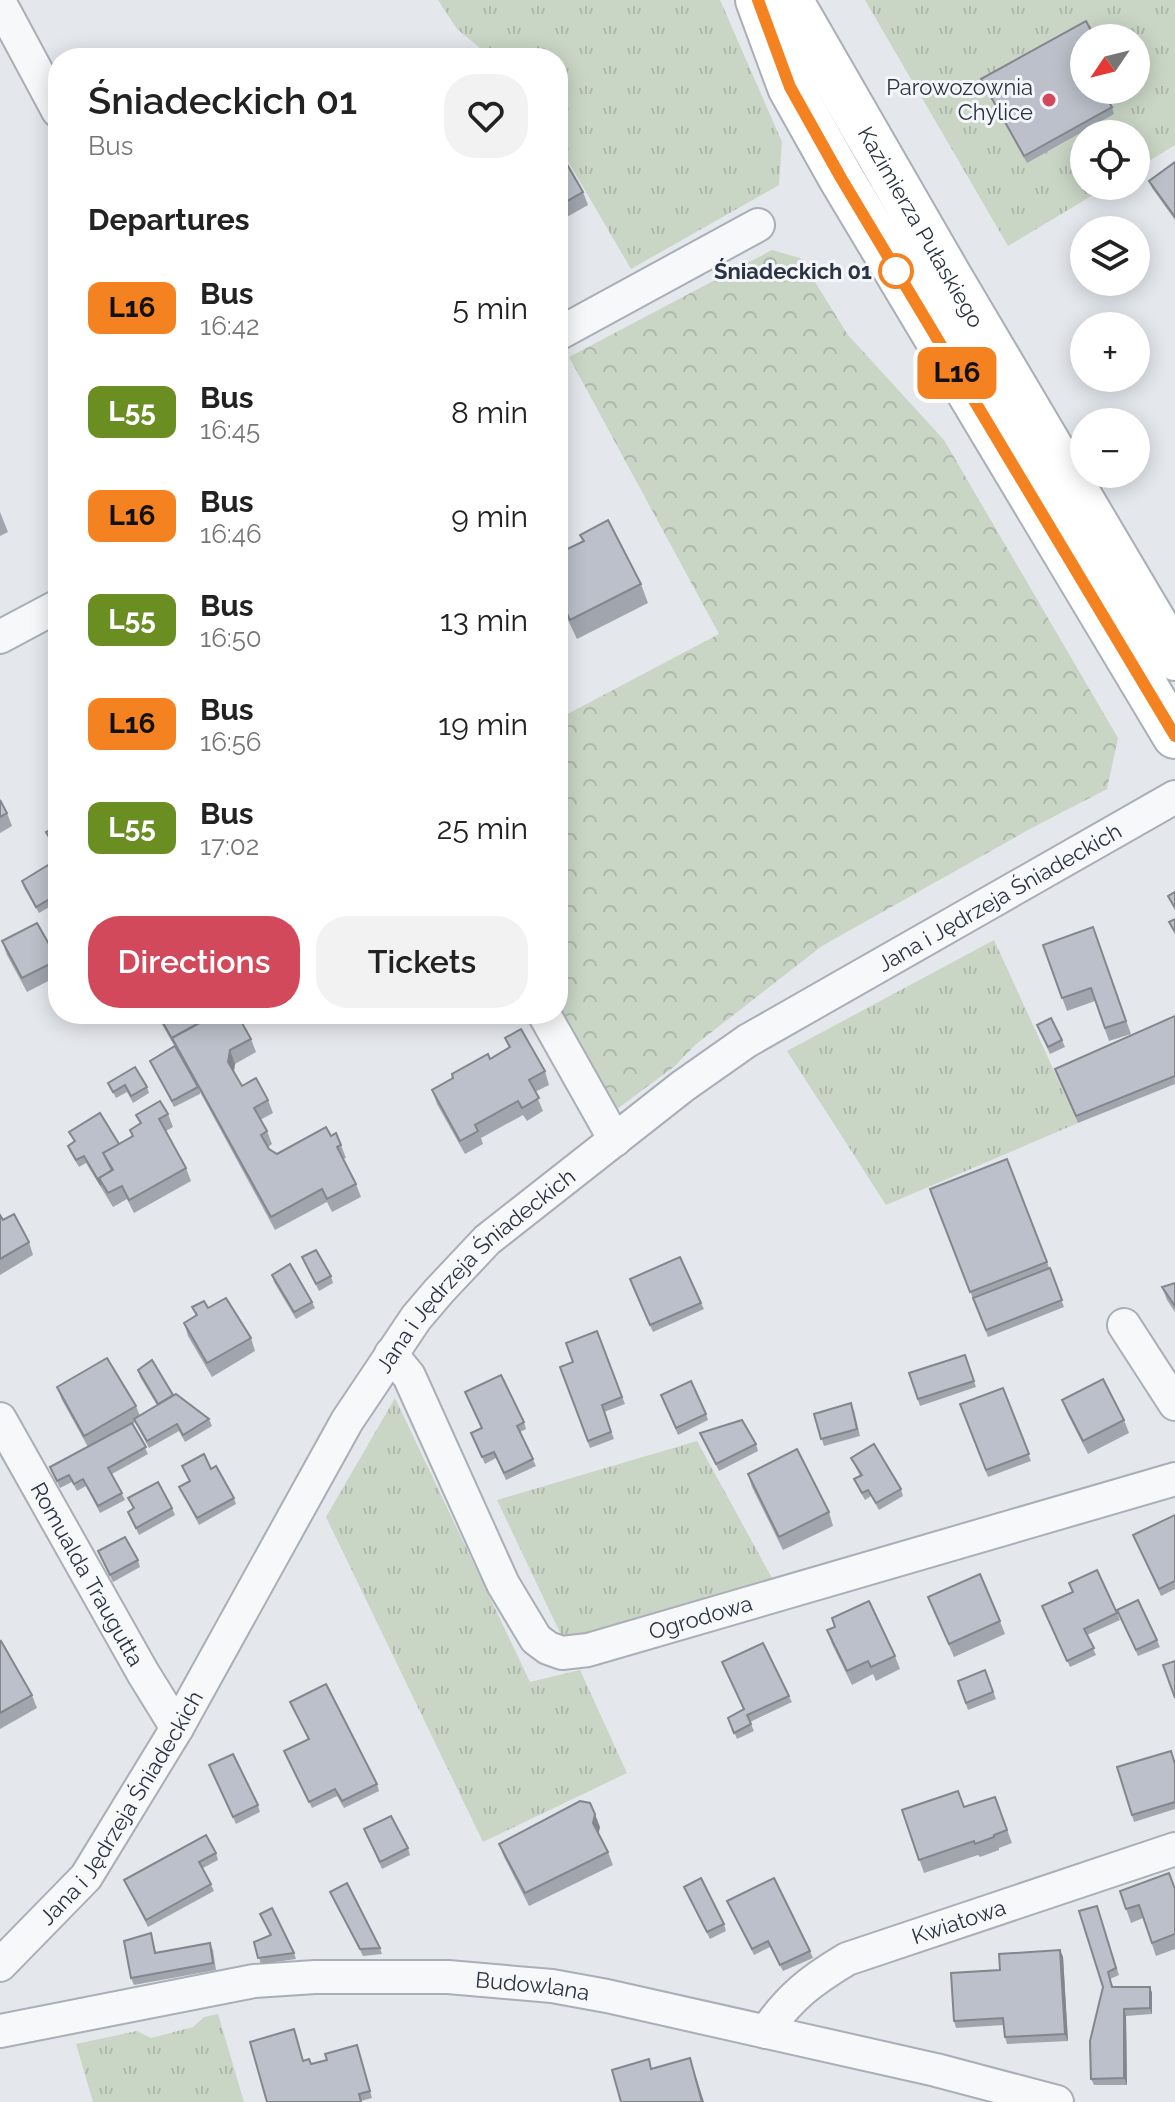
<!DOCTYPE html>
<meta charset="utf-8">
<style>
body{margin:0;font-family:Raleway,sans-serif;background:#f2f2f2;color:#222;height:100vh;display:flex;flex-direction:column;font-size:30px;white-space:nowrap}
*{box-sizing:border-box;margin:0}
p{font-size:26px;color:#767676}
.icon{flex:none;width:44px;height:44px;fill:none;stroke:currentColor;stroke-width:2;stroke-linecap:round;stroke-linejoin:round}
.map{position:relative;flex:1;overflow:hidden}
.drawer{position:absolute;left:48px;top:48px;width:520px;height:976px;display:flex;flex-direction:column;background:#fff;border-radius:32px;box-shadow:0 4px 20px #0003}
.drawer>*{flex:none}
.badge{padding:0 16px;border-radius:12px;font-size:28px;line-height:52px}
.needle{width:52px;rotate:235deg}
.fabs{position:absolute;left:1070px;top:24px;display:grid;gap:16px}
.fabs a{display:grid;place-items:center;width:80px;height:80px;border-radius:50%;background:#fff;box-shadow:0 4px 20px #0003;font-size:40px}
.map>.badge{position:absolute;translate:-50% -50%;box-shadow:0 0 0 4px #fff}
h2{padding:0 40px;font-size:30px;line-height:72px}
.round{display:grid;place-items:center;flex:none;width:84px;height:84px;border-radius:32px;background:#f2f2f2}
.headline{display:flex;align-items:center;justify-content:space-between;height:136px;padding:0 40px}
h1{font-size:38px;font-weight:600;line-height:60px}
.cta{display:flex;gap:16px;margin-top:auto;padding:16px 40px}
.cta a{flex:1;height:92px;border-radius:32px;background:#d1495b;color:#fff;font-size:32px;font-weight:600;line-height:92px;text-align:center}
.cta a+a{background:#f2f2f2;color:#222}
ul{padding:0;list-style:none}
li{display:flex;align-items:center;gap:24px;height:104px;padding:0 40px}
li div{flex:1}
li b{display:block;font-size:30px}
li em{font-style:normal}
li .badge{min-width:88px;font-weight:700;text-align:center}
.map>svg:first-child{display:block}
</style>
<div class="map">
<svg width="1175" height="2102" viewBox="0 0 1175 2102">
<defs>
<pattern id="grass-tufts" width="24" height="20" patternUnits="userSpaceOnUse" patternTransform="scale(2)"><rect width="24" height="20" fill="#c9d6c5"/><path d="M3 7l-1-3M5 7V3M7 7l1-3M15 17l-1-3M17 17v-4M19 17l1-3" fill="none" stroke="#adb8ab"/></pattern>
<pattern id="forest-crowns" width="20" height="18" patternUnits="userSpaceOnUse" patternTransform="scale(2)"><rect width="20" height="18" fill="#c9d6c5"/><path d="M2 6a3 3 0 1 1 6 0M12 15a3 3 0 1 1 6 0" fill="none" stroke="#adb8ab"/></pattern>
</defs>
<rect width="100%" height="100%" fill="#e4e7ec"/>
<g fill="url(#grass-tufts)" fill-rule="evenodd">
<polygon points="438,0 720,0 782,142 779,185 631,269 558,144 558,58 492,58 457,29"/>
<path d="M 865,0 L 1175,0 L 1175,145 L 1136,169 L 1136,134 L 1084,134 L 1084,186 L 1108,186 L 1008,246 ZM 1084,38 L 1136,38 L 1136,90 L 1084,90 Z"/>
<polygon points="994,940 1078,1123 886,1205 787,1051"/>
<polygon points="395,1398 530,1682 580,1670 627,1773 483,1842 326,1517"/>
<polygon points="697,1441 772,1578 563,1639 497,1500"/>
<polygon points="218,2014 244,2102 93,2102 76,2044 137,2031 151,2038 193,2027 204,2017"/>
</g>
<polygon fill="url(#forest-crowns)" points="772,250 800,258 848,335 944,440 1118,738 1107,789 1028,830 822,946 695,1045 675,1066 617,1109 558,1002 558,719 719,634 569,357"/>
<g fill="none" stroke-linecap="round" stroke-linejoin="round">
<g stroke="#a9aeb7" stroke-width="36">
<g id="minor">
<polyline points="0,3 58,111"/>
<polyline points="558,334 758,225"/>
<polyline points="0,637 58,606"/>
<polyline points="544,1014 615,1140"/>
<polyline points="1124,1325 1175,1404"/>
<path id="s1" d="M 391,1354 L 409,1376 L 503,1584 L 536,1639 L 548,1648 L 562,1653 L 588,1650 L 1175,1479"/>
<path id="s2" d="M 0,1419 L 143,1673 L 177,1728"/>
<path id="s3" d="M 0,1965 L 86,1877 L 177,1728 L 347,1421 L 416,1318 L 439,1291 L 487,1240 L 683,1086 L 747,1041 L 1175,797"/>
<path id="s4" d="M 0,2031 L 254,1981 L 315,1977 L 448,1977 L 552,1986 L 607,1996 L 936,2070 L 1057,2102"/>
<path id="s5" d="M 766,2032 C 789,1997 812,1980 847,1959 L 1175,1849"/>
</g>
</g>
<g stroke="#a9aeb7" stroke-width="48">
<g id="secondary">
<polyline points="758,0 790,87 841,178 1175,736"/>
<path id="s6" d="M 790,0 L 949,276 L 1175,658"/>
</g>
</g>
<use href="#minor" stroke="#f7f8fa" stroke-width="32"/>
<use href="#secondary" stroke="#fff" stroke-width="44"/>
</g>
<g fill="#a1a5ae">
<polygon points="1084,38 1084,90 1112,107 1114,114 1027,163 984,86 981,79"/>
<polygon points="558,153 583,192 588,205 558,222"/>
<polygon points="1175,162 1175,220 1152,188 1149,181"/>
<polygon points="0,512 8,532 0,536"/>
<polygon points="580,535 641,584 648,603 577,639 567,618 560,621 558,617 558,571 559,571 558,556 582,541"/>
<polygon points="0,800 7,813 12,826 0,833"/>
<polygon points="58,859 58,902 39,913 24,888 22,881"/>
<polygon points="1093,927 1131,1034 1109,1041 1095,1001 1067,1011 1043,945"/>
<polygon points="2,941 58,960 58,976 27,992 7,955"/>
<polygon points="156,1014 196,1014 201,1022 251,1039 256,1052 235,1064 234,1072 242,1086 268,1100 273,1113 260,1120 267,1131 272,1144 268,1147 269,1149 277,1154 331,1136 341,1145 346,1158 343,1159 356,1184 361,1197 332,1212 327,1202 275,1230 200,1092 200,1094 174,1107 150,1061 175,1047"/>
<polygon points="1175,1016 1175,1084 1078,1123 1055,1069"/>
<polygon points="1037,1025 1062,1040 1065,1047 1050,1054"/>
<polygon points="505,1038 545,1071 549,1085 535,1092 543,1111 527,1121 523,1115 481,1138 483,1144 465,1154 437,1104 432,1090 490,1059 509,1048"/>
<polygon points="108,1083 147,1087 149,1093 133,1103 127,1092 116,1098"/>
<polygon points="168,1114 173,1127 166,1131 186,1168 191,1181 134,1213 127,1199 113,1207 86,1163 79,1167 70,1152 68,1146 74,1142 69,1132 119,1144 132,1136 130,1130 140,1124 136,1115"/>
<polygon points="930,1189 1047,1262 1064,1307 988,1337"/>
<polygon points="0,1215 3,1220 29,1242 33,1255 0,1275"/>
<polygon points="302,1257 331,1276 333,1283 319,1291"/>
<polygon points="272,1275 312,1302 315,1308 296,1319 274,1282"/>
<polygon points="1175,1283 1175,1312 1167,1300 1162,1287"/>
<polygon points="632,1286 701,1303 704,1309 653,1332"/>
<polygon points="192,1307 208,1308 251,1338 255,1351 212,1377 188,1336 184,1323 196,1316"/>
<polygon points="597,1331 625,1404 604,1412 614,1439 590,1448 560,1367 573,1362"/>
<polygon points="965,1355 976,1387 920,1406 909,1373"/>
<polygon points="138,1370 173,1396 209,1419 212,1426 185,1442 179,1431 149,1448 135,1422 133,1424 148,1454 112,1474 125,1500 100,1513 86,1486 77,1491 72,1482 60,1488 50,1467 88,1447 62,1400 57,1387 136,1406 140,1416 157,1405 140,1377"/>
<polygon points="1003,1388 1031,1461 988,1477 960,1404"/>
<polygon points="465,1392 524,1422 526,1429 520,1432 536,1466 506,1480 496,1458 485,1464 471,1433 482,1428"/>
<polygon points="661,1395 706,1414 708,1420 678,1435"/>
<polygon points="1062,1400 1124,1420 1129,1433 1088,1454 1067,1413"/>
<polygon points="854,1410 860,1436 824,1446 814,1414"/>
<polygon points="700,1433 756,1444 758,1451 719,1471"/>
<polygon points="851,1458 901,1489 903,1496 879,1510 871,1496 865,1500 857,1486 854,1479 860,1476"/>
<polygon points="182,1466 211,1469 234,1498 236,1504 199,1525 179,1487 189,1481"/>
<polygon points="748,1474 829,1512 833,1526 783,1550 752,1487"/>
<polygon points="128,1498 172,1508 175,1515 139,1535 128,1512 133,1509"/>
<polygon points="1175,1515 1175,1589 1161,1596 1133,1535"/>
<polygon points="98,1551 138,1560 140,1567 113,1582"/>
<polygon points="1072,1592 1117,1613 1120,1620 1087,1635 1096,1655 1070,1667 1042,1606"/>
<polygon points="928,1597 1000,1621 1005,1634 954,1657"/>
<polygon points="1117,1610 1157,1640 1160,1647 1138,1656"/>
<polygon points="827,1630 895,1656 900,1669 876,1681 873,1674 852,1685 832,1644"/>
<polygon points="0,1642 32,1695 37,1708 0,1729"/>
<polygon points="722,1662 789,1696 792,1702 750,1722 754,1731 737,1739 728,1718 744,1710"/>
<polygon points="985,1670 996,1699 968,1710 958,1681"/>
<polygon points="290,1702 377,1784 379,1791 344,1808 337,1796 312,1808 284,1751 308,1739"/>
<polygon points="1175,1763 1175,1809 1134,1822 1117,1767"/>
<polygon points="209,1765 258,1805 260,1812 236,1824"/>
<polygon points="995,1797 1012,1843 999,1848 999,1850 980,1857 978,1855 924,1873 902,1810 964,1807"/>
<polygon points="600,1827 598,1834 608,1852 613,1865 529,1906 504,1857 499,1844"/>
<polygon points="364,1829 408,1848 410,1855 382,1869"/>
<polygon points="216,1853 218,1860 203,1868 214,1891 148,1927 124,1880"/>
<polygon points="684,1887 724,1924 726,1931 710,1939"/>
<polygon points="1175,1888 1175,1949 1156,1956 1143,1918 1131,1923 1120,1891"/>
<polygon points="330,1892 380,1948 382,1954 363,1956"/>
<polygon points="727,1901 810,1951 813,1958 783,1971 770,1947 754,1955"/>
<polygon points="1097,1906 1119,1975 1110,1979 1113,1987 1150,1987 1152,1993 1152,2014 1126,2016 1127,2085 1094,2085 1091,2079 1103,1987"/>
<polygon points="260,1914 294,1953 296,1959 261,1964 254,1942 270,1935"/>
<polygon points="153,1940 156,1953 210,1943 213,1950 216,1970 134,1985 131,1978"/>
<polygon points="1060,1950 1063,1957 1068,2041 1007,2044 1005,2037 1004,2025 956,2028 954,2021 1000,1970"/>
<polygon points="359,2052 372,2098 361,2101 303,2061 311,2064"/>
</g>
<g fill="#83868d">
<polygon points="230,1050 235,1064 233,1076 228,1062"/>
<polygon points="595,1814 600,1827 598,1836 593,1823"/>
<polygon points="1060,1950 1063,1957 1068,2041 1065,2034"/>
<polygon points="1150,1987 1152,1993 1152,2014 1150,2008"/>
<polygon points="1124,2009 1126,2016 1127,2085 1124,2078"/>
<polygon points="690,2058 696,2077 704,2102 702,2102"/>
</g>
<g fill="#bbc0ca" stroke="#83868d" stroke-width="2">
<polygon points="1086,21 1095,38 1084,38 1084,54 1082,55 1084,58 1084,90 1102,90 1112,107 1024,156 981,79"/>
<polygon points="560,152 583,192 558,206 558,153"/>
<polygon points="1175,162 1175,217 1149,181"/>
<polygon points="608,520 641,584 570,620 560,599 558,600 558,571 561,570 558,565 558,556 561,552 584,541 580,535"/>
<polygon points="58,682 58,699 51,686"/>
<polygon points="0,800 7,813 0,817"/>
<polygon points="55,827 58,832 58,852 46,832"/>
<polygon points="58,859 58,894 36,907 22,881"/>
<polygon points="1175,892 1175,908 1168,896"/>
<polygon points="1175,919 1175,932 1169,922"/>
<polygon points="37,923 58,960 22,978 2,941"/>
<polygon points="1093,927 1126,1021 1105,1028 1091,988 1062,998 1043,945"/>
<polygon points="158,1014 196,1014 201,1022 172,1038 175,1044"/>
<polygon points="216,1014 237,1014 251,1039 230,1050 228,1062 242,1086 256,1078 268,1100 254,1108 267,1131 261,1135 269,1149 277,1154 326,1127 331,1136 336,1133 341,1145 337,1147 356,1184 327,1199 322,1189 271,1217 172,1038"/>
<polygon points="1175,1016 1175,1076 1076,1116 1055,1069"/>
<polygon points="1051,1018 1062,1040 1048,1047 1037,1025"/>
<polygon points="521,1029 545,1071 529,1080 539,1098 522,1108 518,1101 475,1125 478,1131 460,1141 432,1090 453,1078 452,1074 488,1054 490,1059 510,1047 505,1038"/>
<polygon points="175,1046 198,1087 172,1101 150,1061"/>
<polygon points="135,1067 147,1087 131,1096 125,1085 113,1092 108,1083"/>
<polygon points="160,1101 168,1114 159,1119 186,1168 129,1200 122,1186 108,1193 99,1178 113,1170 103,1153 133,1136 130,1130 141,1123 136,1115"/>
<polygon points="100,1113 119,1144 103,1153 112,1170 99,1178 101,1185 84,1156 76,1160 68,1146 75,1141 69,1132"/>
<polygon points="1007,1159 1047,1262 970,1292 930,1189"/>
<polygon points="14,1214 29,1242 0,1259 0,1215 3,1220"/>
<polygon points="316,1250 331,1276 316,1284 302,1257"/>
<polygon points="680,1257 701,1303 650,1325 630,1279"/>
<polygon points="290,1264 312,1302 294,1312 272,1275"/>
<polygon points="1050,1268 1062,1300 986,1330 973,1298"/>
<polygon points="1175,1283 1175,1306 1162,1287"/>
<polygon points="226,1298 251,1338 207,1363 184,1323 197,1315 192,1307 204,1301 208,1308"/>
<polygon points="597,1331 622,1397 602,1405 611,1432 588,1441 560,1367 573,1362 566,1343"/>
<polygon points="965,1355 974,1381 918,1399 909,1373"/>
<polygon points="107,1358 136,1406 84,1436 57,1387"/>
<polygon points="152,1360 173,1395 158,1404 138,1370"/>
<polygon points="501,1375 524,1422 517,1426 533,1459 504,1473 494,1452 482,1457 471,1433 482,1428 465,1392"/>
<polygon points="1103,1379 1124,1420 1083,1441 1062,1400"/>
<polygon points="691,1381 706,1414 676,1428 661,1395"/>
<polygon points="1003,1388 1029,1454 986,1470 960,1404"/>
<polygon points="176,1394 209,1419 183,1435 177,1424 147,1441 134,1419"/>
<polygon points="851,1403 857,1429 821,1439 814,1414"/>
<polygon points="742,1420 756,1444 716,1464 700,1433"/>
<polygon points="132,1423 146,1447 108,1468 122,1493 98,1506 83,1479 74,1484 69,1475 57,1481 50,1467"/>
<polygon points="874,1444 901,1489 876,1503 868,1490 862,1493 854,1479 862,1475 851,1458"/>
<polygon points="797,1449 829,1512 779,1537 748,1474"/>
<polygon points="204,1454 211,1469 216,1466 234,1498 197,1518 179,1487 190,1481 182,1466"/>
<polygon points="158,1482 172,1508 136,1528 128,1512 134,1508 128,1498"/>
<polygon points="1175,1515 1175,1581 1159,1589 1133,1535"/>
<polygon points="125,1537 138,1560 110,1575 98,1551"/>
<polygon points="1097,1570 1117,1613 1084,1629 1094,1648 1067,1661 1042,1606 1073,1592 1069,1583"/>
<polygon points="980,1574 1000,1621 949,1644 928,1597"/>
<polygon points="1138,1600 1157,1640 1136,1650 1117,1610"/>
<polygon points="869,1601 895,1656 871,1667 868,1661 847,1671 827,1630 835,1627 832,1618"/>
<polygon points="1,1641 32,1695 0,1713 0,1642"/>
<polygon points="763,1643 789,1696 747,1715 751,1724 734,1733 728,1718 744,1709 722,1662"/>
<polygon points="1175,1661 1175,1698 1163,1665"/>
<polygon points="985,1670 993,1692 966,1703 958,1681"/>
<polygon points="326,1684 377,1784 342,1801 335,1789 309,1802 284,1751 309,1739 290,1702"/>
<polygon points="1171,1751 1175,1764 1175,1802 1132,1815 1117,1767"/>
<polygon points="233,1754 258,1805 233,1817 209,1765"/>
<polygon points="958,1791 964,1807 995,1797 1007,1830 994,1835 994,1837 975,1844 974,1841 919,1860 902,1810"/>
<polygon points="580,1801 590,1803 595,1814 593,1823 608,1852 525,1893 499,1844"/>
<polygon points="391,1816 408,1848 380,1862 364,1829"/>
<polygon points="206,1835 216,1853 199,1862 211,1884 146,1920 124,1880"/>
<polygon points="1169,1873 1175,1889 1175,1934 1152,1943 1139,1905 1126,1909 1120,1891"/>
<polygon points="701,1878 724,1924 707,1932 684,1887"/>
<polygon points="774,1878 810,1951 780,1965 768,1941 752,1949 727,1901"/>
<polygon points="347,1883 380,1948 360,1949 330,1892"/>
<polygon points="1097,1906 1116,1968 1108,1972 1112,1987 1150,1987 1150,2008 1124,2009 1124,2078 1091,2079 1090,2041 1103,1987 1079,1911"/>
<polygon points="272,1908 294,1953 258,1958 254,1942 271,1935 260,1914"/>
<polygon points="151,1933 155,1953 210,1943 213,1963 131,1978 124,1941"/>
<polygon points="1060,1950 1065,2034 1005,2037 1003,2018 954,2021 951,1973 1000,1970 999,1954"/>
<polygon points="294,2029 303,2061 309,2059 311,2064 327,2060 325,2054 357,2045 370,2091 359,2094 361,2102 267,2102 250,2042"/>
<polygon points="690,2058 702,2102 621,2102 612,2070 649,2059 651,2069"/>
</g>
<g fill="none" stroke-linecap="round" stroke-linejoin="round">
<g stroke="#fff" stroke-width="18">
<polyline id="line" points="758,0 790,87 841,178 1175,736"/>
</g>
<use href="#line" stroke="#f58220" stroke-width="12"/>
</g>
<circle fill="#d1495b" stroke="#f4f6f9" stroke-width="3" cx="1049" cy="100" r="8"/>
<circle fill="#fff" stroke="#f58220" stroke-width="4" cx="896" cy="271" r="16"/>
<g text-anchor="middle" stroke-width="6" stroke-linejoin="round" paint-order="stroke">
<g font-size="22" fill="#2b3445" stroke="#f4f6f9" text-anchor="end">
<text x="1033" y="95">Parowozownia<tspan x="1033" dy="25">Chylice</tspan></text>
</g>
<g font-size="22" fill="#2b3445" stroke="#f4f6f9">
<text dy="8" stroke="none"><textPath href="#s6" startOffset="262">Kazimierza Pułaskiego</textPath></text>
<text dy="8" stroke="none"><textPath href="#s3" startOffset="1496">Jana i Jędrzeja Śniadeckich</textPath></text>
<text dy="8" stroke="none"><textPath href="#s3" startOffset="848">Jana i Jędrzeja Śniadeckich</textPath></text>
<text dy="8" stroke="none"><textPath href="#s2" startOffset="178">Romualda Traugutta</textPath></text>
<text dy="8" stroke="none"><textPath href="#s1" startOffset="494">Ogrodowa</textPath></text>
<text dy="8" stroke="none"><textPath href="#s3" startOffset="200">Jana i Jędrzeja Śniadeckich</textPath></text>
<text dy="8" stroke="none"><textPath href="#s5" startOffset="228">Kwiatowa</textPath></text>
<text dy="8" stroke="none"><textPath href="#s4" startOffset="538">Budowlana</textPath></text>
</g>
<g font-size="22" font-weight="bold" fill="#2b3445" stroke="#f4f6f9" text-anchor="end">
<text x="872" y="279">Śniadeckich 01</text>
</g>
</g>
</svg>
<div class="fabs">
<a><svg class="needle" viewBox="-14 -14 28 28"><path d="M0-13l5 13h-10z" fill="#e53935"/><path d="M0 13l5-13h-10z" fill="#767676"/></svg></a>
<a><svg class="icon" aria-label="locate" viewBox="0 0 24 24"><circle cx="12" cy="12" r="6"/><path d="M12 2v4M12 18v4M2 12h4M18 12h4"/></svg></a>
<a><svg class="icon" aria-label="layers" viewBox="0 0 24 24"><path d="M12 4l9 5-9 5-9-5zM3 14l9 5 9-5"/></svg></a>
<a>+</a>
<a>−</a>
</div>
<b class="badge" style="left:957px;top:373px;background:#f58220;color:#111">L16</b>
<section class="drawer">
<div class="headline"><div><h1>Śniadeckich 01</h1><p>Bus</p></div><a class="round"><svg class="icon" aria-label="heart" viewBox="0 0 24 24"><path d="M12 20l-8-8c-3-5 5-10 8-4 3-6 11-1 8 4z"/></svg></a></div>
<h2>Departures</h2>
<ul>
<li><span class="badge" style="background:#f58220;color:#111">L16</span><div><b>Bus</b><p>16:42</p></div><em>5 min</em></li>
<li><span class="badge" style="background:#6b8e23;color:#fff">L55</span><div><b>Bus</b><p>16:45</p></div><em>8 min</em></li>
<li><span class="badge" style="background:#f58220;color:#111">L16</span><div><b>Bus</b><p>16:46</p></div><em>9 min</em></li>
<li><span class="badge" style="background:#6b8e23;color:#fff">L55</span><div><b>Bus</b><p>16:50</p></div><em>13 min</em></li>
<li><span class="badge" style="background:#f58220;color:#111">L16</span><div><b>Bus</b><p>16:56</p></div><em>19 min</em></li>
<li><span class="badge" style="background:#6b8e23;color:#fff">L55</span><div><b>Bus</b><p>17:02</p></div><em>25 min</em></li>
</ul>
<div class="cta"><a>Directions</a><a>Tickets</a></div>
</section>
</div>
